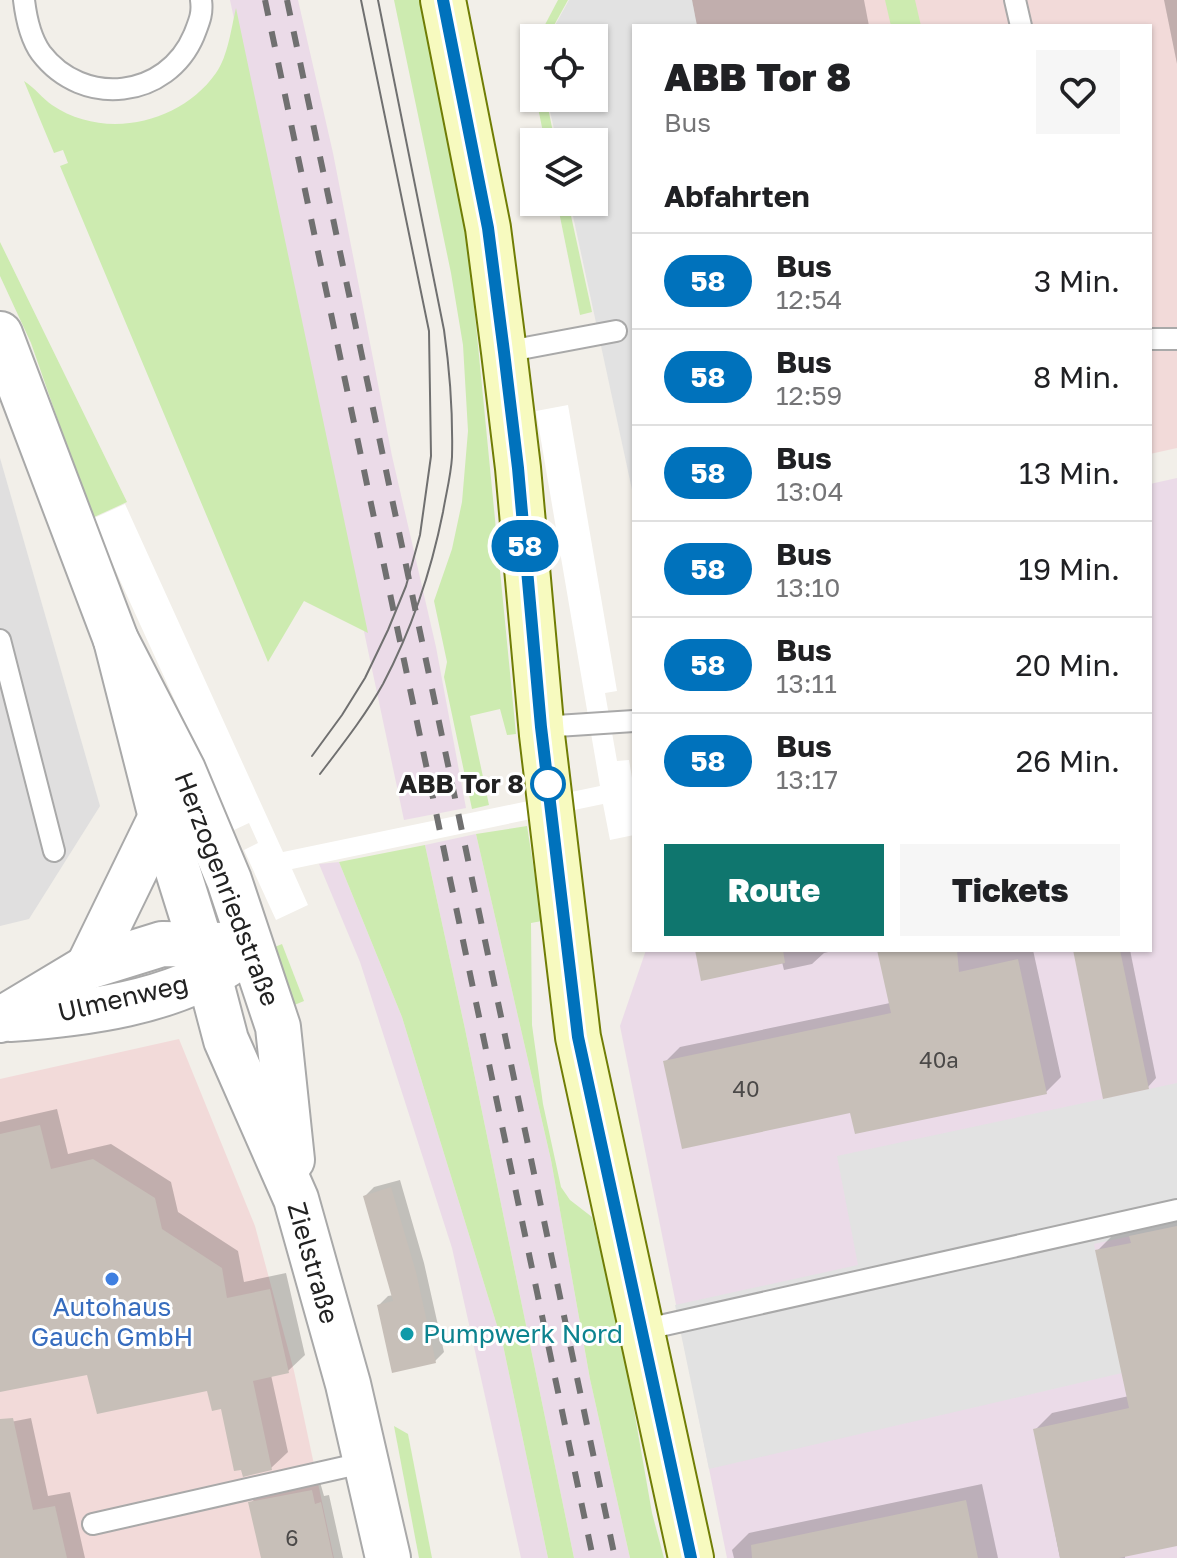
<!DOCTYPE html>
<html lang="de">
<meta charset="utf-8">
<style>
body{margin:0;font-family:"Golos Text",sans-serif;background:#f6f6f6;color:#202124;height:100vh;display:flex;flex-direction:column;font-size:30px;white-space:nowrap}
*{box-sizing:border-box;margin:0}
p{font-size:26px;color:#757577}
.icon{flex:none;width:44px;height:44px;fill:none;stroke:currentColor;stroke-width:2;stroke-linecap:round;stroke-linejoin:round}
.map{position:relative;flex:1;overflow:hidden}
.side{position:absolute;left:632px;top:24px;width:520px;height:928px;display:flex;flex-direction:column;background:#fff;border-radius:0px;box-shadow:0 2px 6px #0004}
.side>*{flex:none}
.badge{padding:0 16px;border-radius:26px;font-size:28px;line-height:52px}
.buttons{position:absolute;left:520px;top:24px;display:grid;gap:16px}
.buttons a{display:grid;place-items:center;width:88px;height:88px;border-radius:0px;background:#fff;box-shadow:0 2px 6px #0004;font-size:40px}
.map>.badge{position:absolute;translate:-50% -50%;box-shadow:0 0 0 4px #fff}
h2{padding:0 32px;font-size:30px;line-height:72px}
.round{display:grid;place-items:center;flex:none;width:84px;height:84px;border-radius:0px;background:#f6f6f6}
.head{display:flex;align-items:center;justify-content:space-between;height:136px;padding:0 32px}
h1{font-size:38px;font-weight:800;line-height:60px}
.cta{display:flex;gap:16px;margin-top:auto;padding:16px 32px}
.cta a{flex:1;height:92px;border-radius:0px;background:#0f766e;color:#fff;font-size:32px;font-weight:800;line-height:92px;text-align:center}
.cta a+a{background:#f6f6f6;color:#202124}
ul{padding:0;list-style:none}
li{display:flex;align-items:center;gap:24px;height:96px;padding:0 32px;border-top:2px solid #e0e0e0}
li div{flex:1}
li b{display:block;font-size:30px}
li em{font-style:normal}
li .badge{min-width:88px;font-weight:700;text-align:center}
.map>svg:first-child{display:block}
</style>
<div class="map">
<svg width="1177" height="1558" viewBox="0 0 1177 1558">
<rect width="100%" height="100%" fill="#f2efe9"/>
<polygon fill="#e0dfdf" points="0,458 100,806 29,919 0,926"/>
<g fill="#f2dad9">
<polygon points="692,0 1177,0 1177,448 1150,454 1150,26 697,26"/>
<polygon points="179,1039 255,1226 294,1371 334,1558 0,1558 0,1079"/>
</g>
<g fill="#ebdbe8">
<polygon points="230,0 298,0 333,153 392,456 436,647 466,808 404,820"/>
<polygon points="1177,478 1177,1558 727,1558 620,1026 646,950 1150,950 1150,484"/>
<polygon points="476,834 551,1160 590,1379 630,1558 574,1558 465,1029 425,845"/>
<polygon points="339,862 402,1017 503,1345 548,1558 521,1558 452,1248 360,962 319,864"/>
</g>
<g fill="#cdebb0">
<polygon points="394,0 421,0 467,233 516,734 507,735 500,709 470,716 489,805 472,809 444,677 447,662 434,601 452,549 462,502 468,431 463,345 451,273"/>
<polygon points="558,0 568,0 547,38 538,38"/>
<polygon points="885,0 915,0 921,26 891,26"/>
<path d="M 236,8 L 368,633 L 304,601 L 268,662 L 60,166 L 68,163 L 63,150 L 54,153 L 24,81 C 35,88 42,98 52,105 C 105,141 181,123 216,73 C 228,56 231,29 236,8 Z"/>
<polygon points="536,98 546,98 555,142 545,142"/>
<polygon points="557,202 568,202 592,312 580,315"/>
<polygon points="0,242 127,502 92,518 31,343 0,276"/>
<polygon points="527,826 542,921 531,923 532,1025 543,1104 561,1187 570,1200 592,1217 621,1336 652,1513 664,1558 630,1558 590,1379 551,1160 476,834"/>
<polygon points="425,845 465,1029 574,1558 548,1558 503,1345 402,1017 339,862"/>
<polygon points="282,944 304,1001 292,1006 270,949"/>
<polygon points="394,1426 408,1434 432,1558 419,1558"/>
</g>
<g fill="#e2e2e2">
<polygon points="569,0 692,0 697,26 634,26 634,499 570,202 594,202 594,142 557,142 547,98 594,98 594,38 548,38"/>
<polygon points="1177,1083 1177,1226 1094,1244 1122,1373 709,1469 675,1305 858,1265 837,1156"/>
</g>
<polygon fill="#fff" points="568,405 617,691 605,693 617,761 629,760 634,790 634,835 610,840 603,804 292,869 308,905 276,920 244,850 258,843 249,823 234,830 92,519 125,504 283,852 600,786 536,411"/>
<g fill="#0003">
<polygon points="692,0 864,0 869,26 697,26"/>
<polygon points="1164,0 1177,0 1177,64"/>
<polygon points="697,950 837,950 824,953 812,964 784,970 782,962"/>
<polygon points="879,950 1033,950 1061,1077 1046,1092 852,1111 665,1062 680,1047 890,1003"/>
<polygon points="1075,950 1130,950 1156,1078 1148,1087"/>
<polygon points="57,1109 68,1154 111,1144 171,1182 178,1212 238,1251 244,1282 286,1273 305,1355 288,1371 271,1375 288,1452 271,1468 209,1389 89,1373 0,1388 0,1122"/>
<polygon points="400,1180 424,1263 444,1352 435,1361 379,1305 388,1296 394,1295 365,1196 374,1187"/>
<polygon points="1177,1213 1177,1544 1125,1555 1125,1558 1060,1558 1035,1430 1052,1413 1129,1396 1097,1251 1114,1234 1139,1229 1148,1220"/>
<polygon points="31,1418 48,1496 70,1492 85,1558 0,1558 0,1424"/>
<polygon points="320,1482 324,1496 329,1495 343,1558 263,1558 251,1503 259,1494"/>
<polygon points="982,1484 998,1558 734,1558 732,1550 749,1533"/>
</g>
<g fill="#c7bfb8">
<polygon points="695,950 783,950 785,963 701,981"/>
<polygon points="877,950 957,950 959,972 1018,959 1047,1094 855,1134 850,1113 682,1149 663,1061 891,1013"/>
<polygon points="1073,950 1120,950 1149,1089 1103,1099"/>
<polygon points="40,1125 51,1169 93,1159 155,1198 162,1229 222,1268 227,1298 270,1289 289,1373 253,1381 272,1470 243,1477 241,1470 234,1471 221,1409 212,1411 207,1391 97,1414 87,1375 0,1392 0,1134"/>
<polygon points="391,1187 416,1272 436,1363 392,1373 377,1305 393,1301 363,1196"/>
<polygon points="1177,1226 1177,1546 1119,1558 1060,1558 1033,1429 1129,1408 1095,1250 1131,1243 1129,1236"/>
<polygon points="13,1418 33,1510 55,1506 67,1558 0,1558 0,1419"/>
<polygon points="312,1490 315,1504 321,1502 333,1558 261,1558 248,1502"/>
<polygon points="966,1500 978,1558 752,1558 751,1545"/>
</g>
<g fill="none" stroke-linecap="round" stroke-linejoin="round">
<g stroke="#a9a9a9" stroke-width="24">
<g id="service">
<path d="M 24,0 C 26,17 31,39 41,53 C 83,108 167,99 194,35 C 199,22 203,14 201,0"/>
<polyline points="1015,0 1021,26"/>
<polyline points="1150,339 1177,339"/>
<polyline points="504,352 616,331"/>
<polyline points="0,640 54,851"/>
<polyline points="541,727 634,721"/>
<polyline points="642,1330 1177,1210"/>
<polyline points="93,1524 367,1462"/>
</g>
</g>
<g stroke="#a9a9a9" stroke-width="48">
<g id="tertiary">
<polyline points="0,334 116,640 183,770 229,880 278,1027 292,1160"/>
<polyline points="116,640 161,817 201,945 226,1040 296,1199 348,1384 388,1558"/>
<polyline points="88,967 161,817"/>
<path d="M 10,1019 C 83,1014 173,1003 234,960"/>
<polyline points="0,1020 88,967 162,944 226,945"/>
</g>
</g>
<g stroke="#707d05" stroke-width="48">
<polyline id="secondary" points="443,0 488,228 504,352 518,468 542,735 578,1037 691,1558"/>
</g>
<use href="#service" stroke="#fff" stroke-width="20"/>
<use href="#tertiary" stroke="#fff" stroke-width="44"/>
<use href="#secondary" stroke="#f7fabf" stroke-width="44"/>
<g stroke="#707070" stroke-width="2">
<polyline points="312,756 342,715 365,678 388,630 406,586 420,535 431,456 429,331 361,0"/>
<path d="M 320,774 C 342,745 365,716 383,684 C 412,629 431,572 443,512 C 446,494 451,475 452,457 C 453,414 450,372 444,330 L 378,0"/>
</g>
<g stroke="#707070" stroke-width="6" stroke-dasharray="16 16" stroke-linecap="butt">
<polyline points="265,0 593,1558"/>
<polyline points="287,0 615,1558"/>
</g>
</g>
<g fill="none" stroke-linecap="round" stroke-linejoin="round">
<g stroke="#fff" stroke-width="18">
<polyline id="line" points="443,0 488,228 504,352 518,468 541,727 578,1037 691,1558"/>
</g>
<use href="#line" stroke="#0072bc" stroke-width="12"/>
</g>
<circle fill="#fff" stroke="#0072bc" stroke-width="4" cx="548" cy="784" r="16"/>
<circle fill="#3f7fe0" stroke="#fff" stroke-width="3" cx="112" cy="1279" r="8"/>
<circle fill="#0f9aa8" stroke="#fff" stroke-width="3" cx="407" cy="1334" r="8"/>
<g text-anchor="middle" stroke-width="6" stroke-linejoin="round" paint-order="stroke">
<g font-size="22" fill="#4b4948">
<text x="939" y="1068">40a</text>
<text x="746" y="1097">40</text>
<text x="292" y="1546">6</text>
</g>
<g font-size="26" font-weight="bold" fill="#222" stroke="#fff" text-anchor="end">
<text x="524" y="793">ABB Tor 8</text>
</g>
<g font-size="26" fill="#222" stroke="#fff">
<text transform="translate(227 889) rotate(69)" y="9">Herzogenriedstraße</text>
<text transform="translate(123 998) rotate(-13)" y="9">Ulmenweg</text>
<text transform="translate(313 1263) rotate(74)" y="9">Zielstraße</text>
</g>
<g font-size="26" fill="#366cbe" stroke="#fff">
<text x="112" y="1316">Autohaus<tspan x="112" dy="30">Gauch GmbH</tspan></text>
</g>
<g font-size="26" fill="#0d838f" stroke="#fff" text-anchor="start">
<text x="423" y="1343">Pumpwerk Nord</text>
</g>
</g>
</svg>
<div class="buttons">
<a><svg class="icon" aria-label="locate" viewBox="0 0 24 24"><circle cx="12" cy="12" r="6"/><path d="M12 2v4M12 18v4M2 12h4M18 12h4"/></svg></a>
<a><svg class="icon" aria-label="layers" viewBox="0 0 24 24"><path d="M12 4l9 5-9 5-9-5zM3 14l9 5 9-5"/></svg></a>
</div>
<b class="badge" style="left:525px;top:546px;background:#0072bc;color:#fff">58</b>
<section class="side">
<div class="head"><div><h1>ABB Tor 8</h1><p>Bus</p></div><a class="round"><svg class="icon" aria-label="heart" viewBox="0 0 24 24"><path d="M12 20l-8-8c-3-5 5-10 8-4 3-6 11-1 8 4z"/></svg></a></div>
<h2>Abfahrten</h2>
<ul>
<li><span class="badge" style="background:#0072bc;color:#fff">58</span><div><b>Bus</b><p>12:54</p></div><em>3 Min.</em></li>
<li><span class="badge" style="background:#0072bc;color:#fff">58</span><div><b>Bus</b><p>12:59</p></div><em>8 Min.</em></li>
<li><span class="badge" style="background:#0072bc;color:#fff">58</span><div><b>Bus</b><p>13:04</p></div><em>13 Min.</em></li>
<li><span class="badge" style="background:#0072bc;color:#fff">58</span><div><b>Bus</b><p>13:10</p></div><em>19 Min.</em></li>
<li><span class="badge" style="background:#0072bc;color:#fff">58</span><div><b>Bus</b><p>13:11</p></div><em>20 Min.</em></li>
<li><span class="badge" style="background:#0072bc;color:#fff">58</span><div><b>Bus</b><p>13:17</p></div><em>26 Min.</em></li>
</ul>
<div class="cta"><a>Route</a><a>Tickets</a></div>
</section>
</div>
